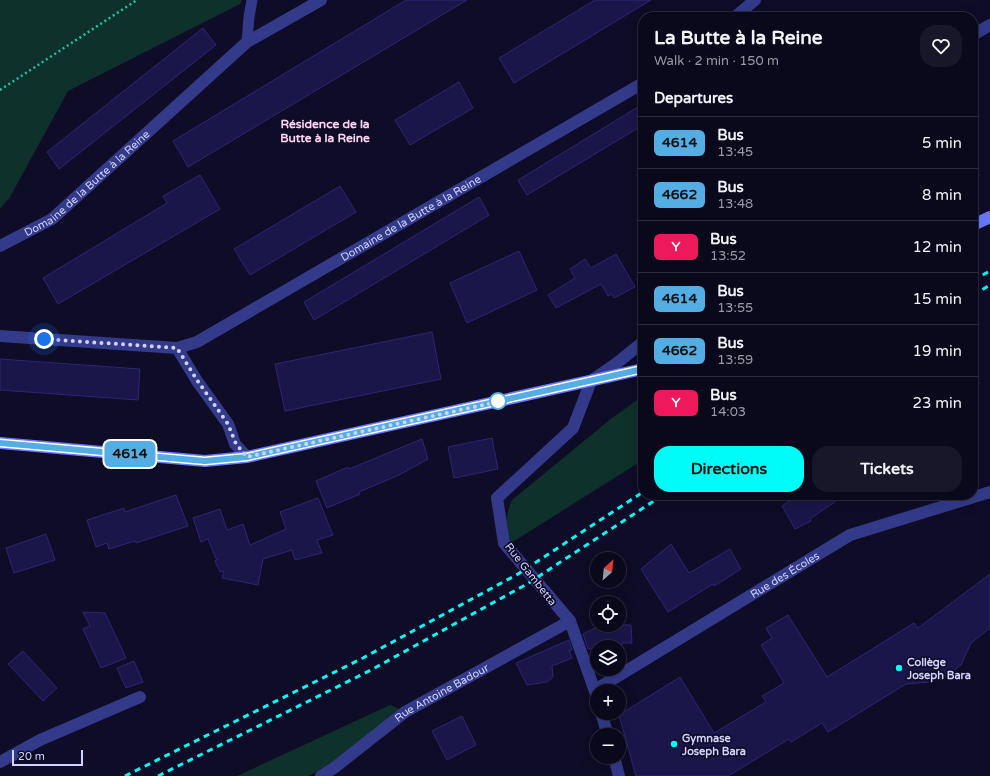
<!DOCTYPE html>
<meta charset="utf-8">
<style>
body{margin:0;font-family:"Varela Round",sans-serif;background:#181729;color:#f1f3f6;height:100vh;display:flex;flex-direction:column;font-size:15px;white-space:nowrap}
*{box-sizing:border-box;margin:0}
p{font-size:13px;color:#999aa3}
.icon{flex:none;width:22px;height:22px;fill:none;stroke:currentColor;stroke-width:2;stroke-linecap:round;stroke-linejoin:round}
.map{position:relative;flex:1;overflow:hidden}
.details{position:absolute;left:638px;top:12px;width:340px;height:488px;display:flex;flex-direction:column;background:#0a091c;border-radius:16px;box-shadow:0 4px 16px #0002,0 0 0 1px #2a2a3b}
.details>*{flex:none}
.badge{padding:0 8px;border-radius:6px;font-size:14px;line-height:26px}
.needle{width:26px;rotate:27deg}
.fabs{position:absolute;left:590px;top:552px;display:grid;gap:8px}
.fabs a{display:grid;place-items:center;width:36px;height:36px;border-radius:50%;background:#0a091c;box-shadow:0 4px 16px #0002,0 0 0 1px #2a2a3b;font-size:20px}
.scale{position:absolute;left:12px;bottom:10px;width:71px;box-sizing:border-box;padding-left:4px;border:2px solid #d1d2ff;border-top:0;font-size:11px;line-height:14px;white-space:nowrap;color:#d1d2ff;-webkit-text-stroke:3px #0e0c26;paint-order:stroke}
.you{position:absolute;width:20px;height:20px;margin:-10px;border:3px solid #fff;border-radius:50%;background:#1a73e8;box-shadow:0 0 0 6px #1a73e833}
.map>.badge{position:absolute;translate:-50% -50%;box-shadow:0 0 0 2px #fff}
h2{padding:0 16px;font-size:15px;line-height:36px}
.round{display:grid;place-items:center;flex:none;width:42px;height:42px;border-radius:16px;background:#181729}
.summary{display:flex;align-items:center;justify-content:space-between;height:68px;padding:0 16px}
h1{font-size:19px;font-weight:700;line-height:30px}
.action{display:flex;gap:8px;margin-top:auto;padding:8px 16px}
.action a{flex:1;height:46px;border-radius:16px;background:#00fcf6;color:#111;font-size:16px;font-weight:700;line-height:46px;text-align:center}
.action a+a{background:#181729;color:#f1f3f6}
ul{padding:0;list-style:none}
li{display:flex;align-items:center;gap:12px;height:52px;padding:0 16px;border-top:1px solid #2a2a3b}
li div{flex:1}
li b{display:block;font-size:15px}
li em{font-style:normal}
li .badge{min-width:44px;font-weight:700;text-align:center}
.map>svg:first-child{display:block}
</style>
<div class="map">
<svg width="990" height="776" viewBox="0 0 990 776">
<rect width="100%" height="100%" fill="#0e0c26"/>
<g fill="#0f312b">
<polygon points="0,0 242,0 240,4 68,91 10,197 0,209"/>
<path d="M 643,396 L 643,460 L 511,543 C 506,528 505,515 512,500 L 612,418 Z"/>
<polygon points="390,705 399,709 334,762 309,776 237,776"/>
</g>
<g fill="#1a1649" stroke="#2c2677">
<polygon points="406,0 467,0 188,167 173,141"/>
<polygon points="595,0 651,0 514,83 499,58"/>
<polygon points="203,28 216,45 59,169 47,152"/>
<polygon points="459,82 473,108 410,145 395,120"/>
<polygon points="643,104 643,125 527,195 518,180"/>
<polygon points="200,175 220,209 58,304 43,278 167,203 163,196"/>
<polygon points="340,186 356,212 250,275 234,249"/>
<polygon points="479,197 489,215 314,320 304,302"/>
<polygon points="519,251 537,290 467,323 450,283"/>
<polygon points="616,254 635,287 614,298 612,294 608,296 601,284 556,308 548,295 575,278 570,269 585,259 591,268"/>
<polygon points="432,332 441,379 285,411 275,364"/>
<polygon points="0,359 140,369 138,400 0,390"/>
<polygon points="492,438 498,469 454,478 448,447"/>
<polygon points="422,439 428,459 399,475 359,492 360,494 327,508 316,481 348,467 349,469"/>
<polygon points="176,495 188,526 136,543 135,541 109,549 107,543 96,547 87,520 124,508 125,512"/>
<polygon points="798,495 845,495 810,519 811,521 795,529 782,506"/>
<polygon points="318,498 333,535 317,540 322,553 295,560 292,550 263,559 258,585 222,578 224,571 220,572 215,561 218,559 216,559 208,539 201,542 193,518 220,509 227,530 243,524 250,545 286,529 280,512"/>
<polygon points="46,534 55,560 14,573 6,548"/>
<polygon points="671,544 689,573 730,549 741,569 714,586 713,584 668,612 641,569"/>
<polygon points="990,574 990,628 971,643 961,665 947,676 930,682 906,684 828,732 822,723 791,742 789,739 728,776 636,776 619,715 680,677 714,733 766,702 762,696 784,683 761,645 772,638 766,628 788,615 827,677 914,623 918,628"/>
<polygon points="83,612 105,613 126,658 101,668 83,629 90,626"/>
<polygon points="606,625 631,625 632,643 622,643 622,646 588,649 583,634 597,627 606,627"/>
<polygon points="569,640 572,650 569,650 572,658 552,666 553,677 547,682 527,685 516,663"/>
<polygon points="23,651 57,688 43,701 8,664"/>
<polygon points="134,661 143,682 126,688 117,668"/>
<polygon points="462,716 476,745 447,760 432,731"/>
</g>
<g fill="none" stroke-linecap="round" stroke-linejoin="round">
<polyline stroke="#22c2a5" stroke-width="2.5" stroke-dasharray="2 3" stroke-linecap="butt" points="0,90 137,0"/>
<polyline stroke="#333a8a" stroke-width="11" points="247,42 249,17 252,0"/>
<g stroke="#333a8a" stroke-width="12">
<polyline points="735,17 755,0"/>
<polyline points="973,35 990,25"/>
<path id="s1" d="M 0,246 L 52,219 L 247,42 L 321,0"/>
<polyline points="0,336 177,348 197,381 228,424 235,444 247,457"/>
<path id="s2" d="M 177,348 L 197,342 L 643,83"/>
<path id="s3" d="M 595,690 L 850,535 L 990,492"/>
<polyline points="597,697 570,621 504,543 497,498 573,428 591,381 617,363 643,342"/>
<polyline points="601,713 608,735"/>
<polyline points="614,757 619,776"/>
<polyline points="0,762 40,740 140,697"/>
<path id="s4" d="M 321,776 L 334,768 L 405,712 L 570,621"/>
</g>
<g stroke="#6877ff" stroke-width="12">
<polyline points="973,225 990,217"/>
<polyline points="0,443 205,461 247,457 643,369"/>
</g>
<g stroke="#00fcf6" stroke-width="3" stroke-dasharray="6 5" stroke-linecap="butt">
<polyline points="973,280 990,271"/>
<polyline points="973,295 990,285"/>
<polyline points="125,776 363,658 518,574 643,492"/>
<polyline points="158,776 371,670 527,584 663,495"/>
</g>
</g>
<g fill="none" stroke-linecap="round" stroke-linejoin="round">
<g stroke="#fff" stroke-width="9">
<polyline id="line" points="0,443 205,461 247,457 643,369"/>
</g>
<use href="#line" stroke="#54aee3" stroke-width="6"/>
<polyline stroke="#d1d2ff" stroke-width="4" stroke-dasharray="0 7.2" points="44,339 177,348 197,380 228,424 236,444 247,457 501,401 498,401"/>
</g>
<circle fill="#fff" stroke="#54aee3" stroke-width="2" cx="498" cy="401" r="8"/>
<g fill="#00fcf6" stroke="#0e0c26" stroke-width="1.5">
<circle cx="899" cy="668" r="4"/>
<circle cx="674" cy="744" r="4"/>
</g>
<g text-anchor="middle" stroke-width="3.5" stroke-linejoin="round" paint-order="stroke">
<g font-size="11" fill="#d1d2ff" stroke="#0e0c26">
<text dy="4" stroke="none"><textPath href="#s1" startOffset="108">Domaine de la Butte à la Reine</textPath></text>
<text dy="4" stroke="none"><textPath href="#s2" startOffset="268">Domaine de la Butte à la Reine</textPath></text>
<text transform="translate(531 574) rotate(52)" y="4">Rue Gambetta</text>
<text dy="4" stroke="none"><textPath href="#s3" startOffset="222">Rue des Écoles</textPath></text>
<text dy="4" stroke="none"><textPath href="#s4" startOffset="147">Rue Antoine Badour</textPath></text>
</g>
<g font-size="11" font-weight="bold" fill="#d1d2ff" stroke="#0e0c26" text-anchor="start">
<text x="907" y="666">Collège<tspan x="907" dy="13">Joseph Bara</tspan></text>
<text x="682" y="742">Gymnase<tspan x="682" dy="13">Joseph Bara</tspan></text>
</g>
<g font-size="12" font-weight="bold" fill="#ffd3f5" stroke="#0e0c26">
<text x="325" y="128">Résidence de la<tspan x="325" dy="14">Butte à la Reine</tspan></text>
</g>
</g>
</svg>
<div class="fabs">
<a><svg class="needle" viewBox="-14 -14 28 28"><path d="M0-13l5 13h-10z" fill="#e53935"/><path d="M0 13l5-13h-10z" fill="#999aa3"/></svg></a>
<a><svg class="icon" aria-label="locate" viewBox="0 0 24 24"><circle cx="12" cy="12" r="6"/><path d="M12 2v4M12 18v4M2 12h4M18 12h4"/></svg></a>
<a><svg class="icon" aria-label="layers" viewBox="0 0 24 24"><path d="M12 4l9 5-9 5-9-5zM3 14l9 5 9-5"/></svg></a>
<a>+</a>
<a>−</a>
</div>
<div class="scale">20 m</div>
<div class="you" style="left:44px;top:339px"></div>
<b class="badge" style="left:130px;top:454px;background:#54aee3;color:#111">4614</b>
<section class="details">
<div class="summary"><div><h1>La Butte à la Reine</h1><p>Walk · 2 min · 150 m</p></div><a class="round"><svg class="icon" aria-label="heart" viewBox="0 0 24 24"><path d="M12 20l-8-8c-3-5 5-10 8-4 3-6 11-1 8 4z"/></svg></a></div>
<h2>Departures</h2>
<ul>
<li><span class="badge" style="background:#54aee3;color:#111">4614</span><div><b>Bus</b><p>13:45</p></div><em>5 min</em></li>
<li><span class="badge" style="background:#54aee3;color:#111">4662</span><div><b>Bus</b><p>13:48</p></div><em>8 min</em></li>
<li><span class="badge" style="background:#ed195a;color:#fff">Y</span><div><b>Bus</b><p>13:52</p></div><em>12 min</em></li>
<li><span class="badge" style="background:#54aee3;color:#111">4614</span><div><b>Bus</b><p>13:55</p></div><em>15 min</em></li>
<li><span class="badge" style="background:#54aee3;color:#111">4662</span><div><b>Bus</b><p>13:59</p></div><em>19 min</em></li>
<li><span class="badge" style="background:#ed195a;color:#fff">Y</span><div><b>Bus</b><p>14:03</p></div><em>23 min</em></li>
</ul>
<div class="action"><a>Directions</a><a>Tickets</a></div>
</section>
</div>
